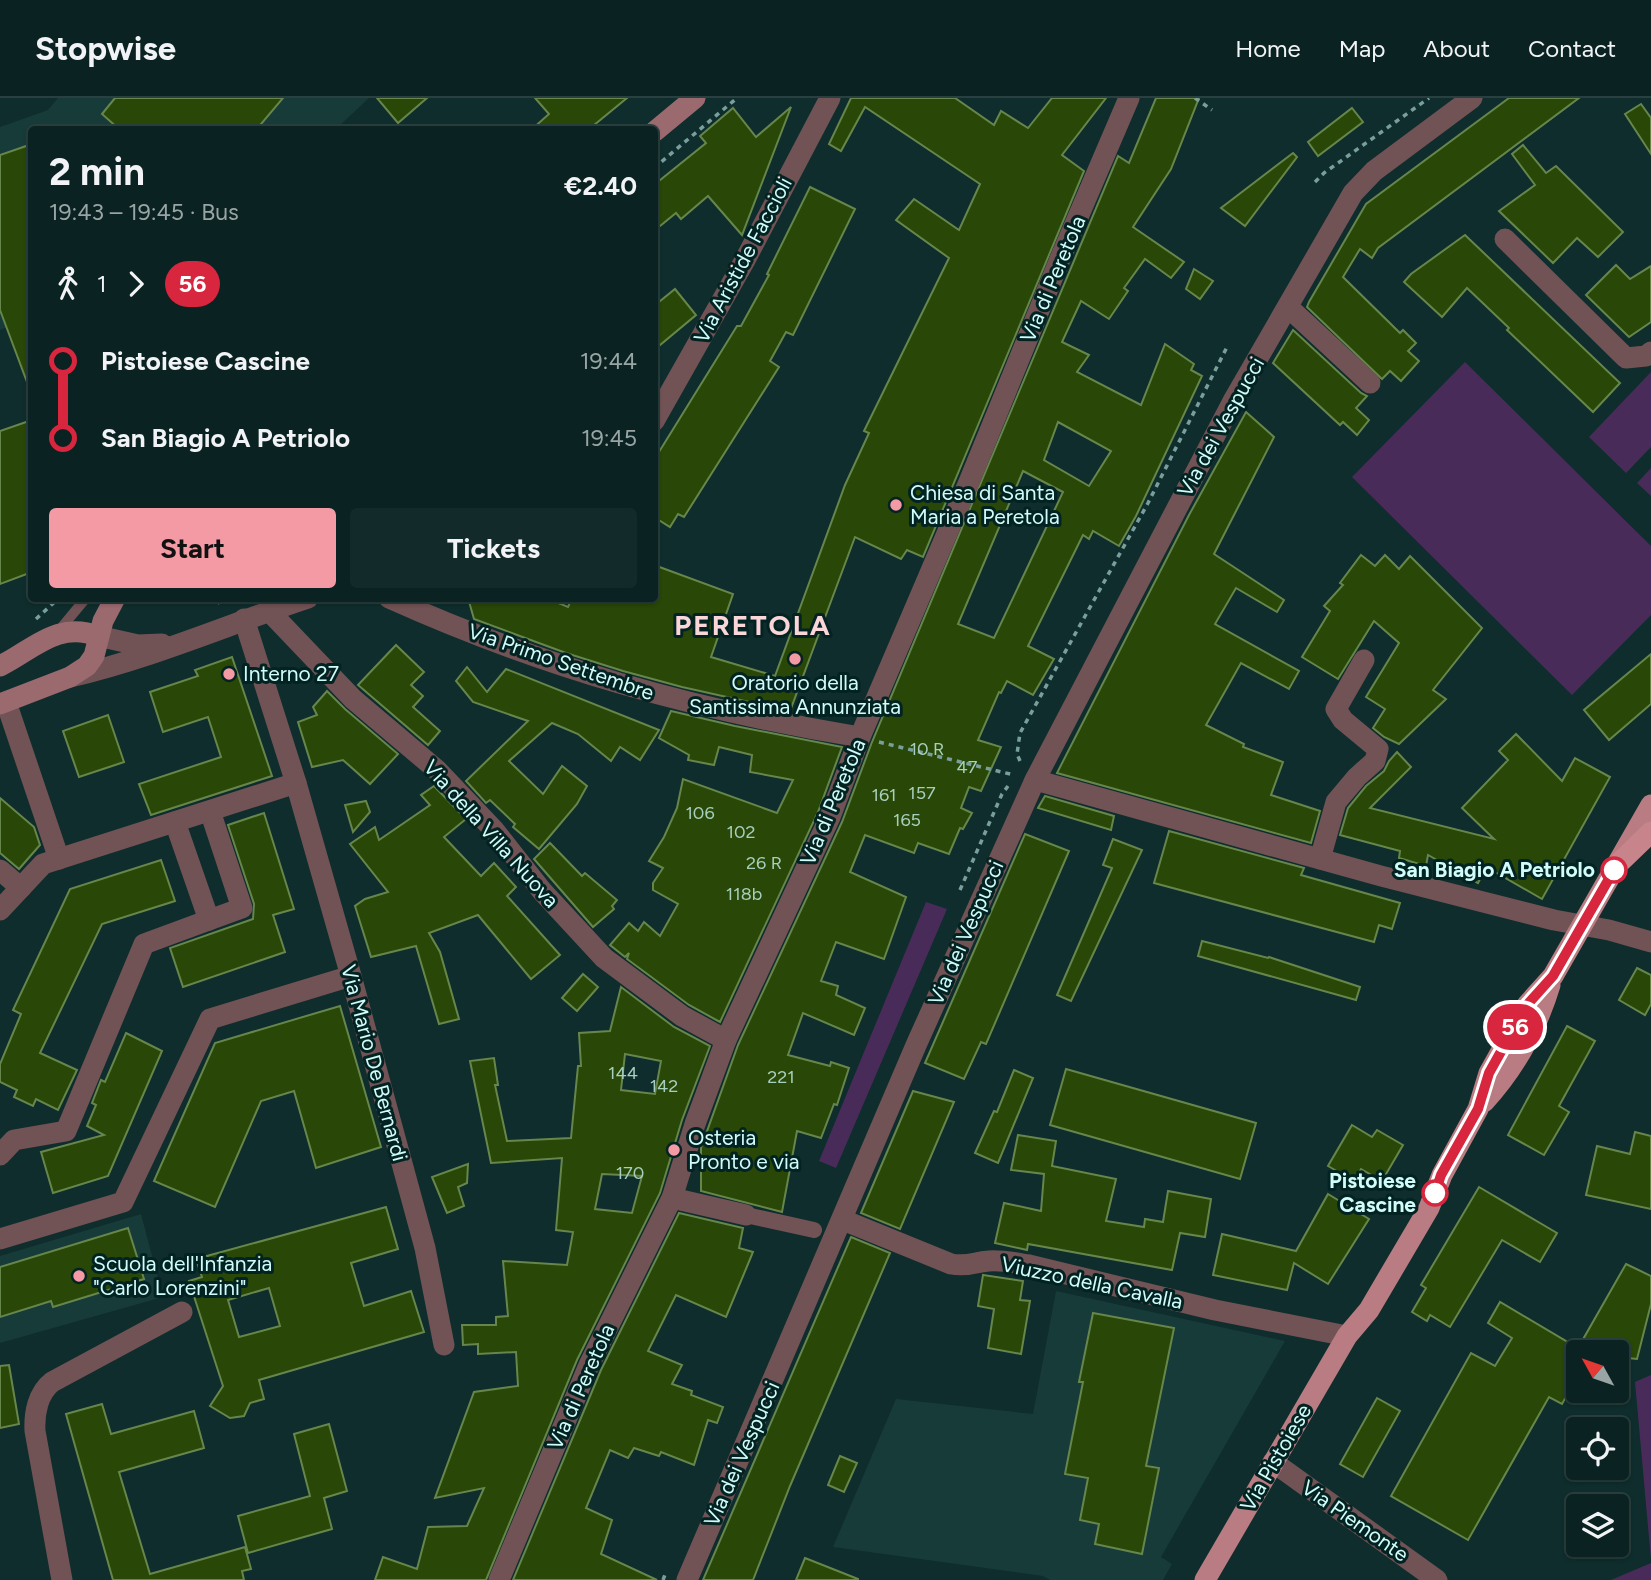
<!DOCTYPE html>
<meta charset="utf-8">
<style>
body{margin:0;font-family:Figtree,sans-serif;background:#132a2a;color:#f1f3f6;height:100vh;display:flex;flex-direction:column;font-size:26px;white-space:nowrap}
*{box-sizing:border-box;margin:0}
p{font-size:23px;color:#99a4a5}
.icon{flex:none;width:38px;height:38px;fill:none;stroke:currentColor;stroke-width:2;stroke-linecap:round;stroke-linejoin:round}
.map{position:relative;flex:1;overflow:hidden}
.details{position:absolute;left:28px;top:28px;width:630px;height:476px;display:flex;flex-direction:column;background:#0a2221;border-radius:7px;box-shadow:0 2px 5px #0004,0 0 0 2px #2a3f3f}
.details>*{flex:none}
.badge{padding:0 14px;border-radius:23px;font-size:24px;line-height:46px}
.needle{width:46px;rotate:310deg}
.controls{position:absolute;left:1566px;top:1242px;display:grid;gap:14px}
.controls a{display:grid;place-items:center;width:63px;height:63px;border-radius:7px;background:#0a2221;box-shadow:0 2px 5px #0004,0 0 0 2px #2a3f3f;font-size:35px}
.map>.badge{position:absolute;translate:-50% -50%;box-shadow:0 0 0 4px #fff}
.legs{display:flex;align-items:center;gap:10px;height:77px;padding:0 21px;font-size:23px}
.legs p{margin-inline-start:auto}
.summary{display:flex;align-items:center;justify-content:space-between;height:119px;padding:0 21px}
h1{font-size:38px;font-weight:700;line-height:52px}
.action{display:flex;gap:14px;margin-top:auto;padding:14px 21px}
.action a{flex:1;height:80px;border-radius:7px;background:#f49aa5;color:#111;font-size:28px;font-weight:700;line-height:80px;text-align:center}
.action a+a{background:#132a2a;color:#f1f3f6}
ul{padding:0 21px;list-style:none}
li{display:flex;align-items:center;gap:24px;height:77px;font-size:26px}
li i{display:grid;place-items:center;width:10px;height:100%;margin:0 9px;background:currentColor}
li i::after{content:'';width:18px;height:18px;margin:-9px;border:5px solid;border-radius:50%;background:#0a2221}
li p{margin-inline-start:auto}
li:first-child i{background:linear-gradient(#0000 50%,currentColor 0)}
li:last-child i{background:linear-gradient(currentColor 50%,#0000 0)}
header{display:flex;align-items:center;gap:42px;box-sizing:border-box;height:98px;padding:0 35px;background:#0a2221;border-bottom:2px solid #2a3f3f}
header strong{font-size:33px}
nav{display:flex;gap:38px;margin-inline-start:auto;font-size:24px}
.map>svg:first-child{display:block}
</style>
<header>
<strong>Stopwise</strong>
<nav><a>Home</a><a>Map</a><a>About</a><a>Contact</a></nav>
</header>
<div class="map">
<svg width="1651" height="1482" viewBox="0 0 1651 1482">
<rect width="100%" height="100%" fill="#0e2d2c"/>
<g fill="#173b39">
<polygon points="58,0 369,0 336,31 32,32 31,219 0,232 0,29 48,12"/>
<polygon points="141,1116 163,1199 0,1245 0,1158"/>
<polygon points="1056,1193 1285,1243 1161,1459 1172,1466 1163,1482 1050,1482 1043,1478 833,1449 896,1301 1033,1316"/>
</g>
<g fill="#492b5a">
<polygon points="1465,264 1651,448 1651,517 1572,597 1352,379"/>
<polygon points="1651,274 1651,349 1626,375 1589,339"/>
<polygon points="1651,370 1651,398 1637,385"/>
<polygon points="926,804 947,811 836,1070 819,1063"/>
<polygon points="1651,1277 1651,1462 1635,1284"/>
<polygon points="1651,1465 1651,1482 1611,1482"/>
</g>
<g fill="#294706" stroke="#66864c" stroke-width="2" fill-rule="evenodd">
<polygon points="115,0 283,0 256,32 120,32 102,16"/>
<polygon points="377,0 427,0 398,25"/>
<polygon points="535,0 627,0 588,32 531,32 549,16"/>
<polygon points="851,0 955,0 994,27 1001,13 1028,30 1052,0 1106,0 1062,57 1084,73 923,459 907,452 901,461 855,439 790,613 682,589 623,573 566,555 474,521 468,500 546,500 568,509 572,500 654,500 654,467 733,496 711,559 775,578 845,387 869,335 864,333 949,160 896,122 914,101 959,132 980,86 865,9 841,53 829,46"/>
<path d="M 1156,0 L 1199,0 L 1171,71 L 1133,129 L 1184,164 L 1171,180 L 1145,161 L 1124,190 L 1128,193 L 1109,221 L 1081,203 L 1062,244 L 1089,257 L 1077,274 L 1141,307 L 1165,246 L 1194,266 L 1191,272 L 1202,278 L 1136,418 L 1119,448 L 1093,433 L 1089,441 L 1083,437 L 1028,548 L 1054,561 L 1033,597 L 1007,583 L 1001,595 L 999,594 L 978,642 L 1001,649 L 981,693 L 969,689 L 961,710 L 972,715 L 963,731 L 960,730 L 949,756 L 918,745 L 914,755 L 865,737 L 850,774 L 906,799 L 884,861 L 836,844 L 821,883 L 838,888 L 836,897 L 865,910 L 854,937 L 803,915 L 788,957 L 830,968 L 831,964 L 849,970 L 837,1007 L 834,1006 L 821,1040 L 797,1033 L 782,1114 L 701,1093 L 701,1050 L 738,947 L 842,724 L 872,644 L 1118,58 L 1129,65 ZM 1058,324 L 1111,353 L 1089,388 L 1044,362 ZM 1023,373 L 1063,394 L 994,540 L 958,526 Z"/>
<polygon points="1509,0 1579,0 1378,150 1372,160 1360,151 1343,179 1400,235 1403,232 1416,245 1408,253 1419,263 1401,283 1390,273 1382,281 1307,209 1309,204 1366,106"/>
<polygon points="1641,6 1651,20 1651,56 1625,16"/>
<polygon points="791,9 742,137 708,98 681,121 676,115 654,133 654,87 706,45 700,38 733,10 756,39"/>
<polygon points="1352,10 1363,24 1318,58 1308,44"/>
<polygon points="32,46 32,292 30,292 0,212 0,57"/>
<polygon points="1523,47 1546,75 1556,68 1623,134 1598,159 1577,140 1553,165 1499,113 1535,87 1512,56"/>
<polygon points="1293,55 1297,59 1245,128 1221,110"/>
<polygon points="810,89 855,111 793,237 786,234 770,263 779,269 684,419 678,416 670,429 654,419 654,362 737,228 741,228 769,177 767,176"/>
<polygon points="1465,137 1620,285 1593,314 1507,232 1509,230 1467,190 1442,219 1404,184 1411,176"/>
<polygon points="1616,167 1630,181 1651,168 1651,224 1629,239 1586,197"/>
<polygon points="1194,171 1213,183 1200,201 1186,191"/>
<polygon points="675,191 696,217 654,252 654,208"/>
<polygon points="1293,232 1361,295 1367,298 1356,310 1369,322 1357,337 1343,324 1340,327 1273,265"/>
<polygon points="1246,314 1274,339 1214,456 1284,502 1277,514 1236,490 1215,526 1299,573 1289,591 1241,565 1206,627 1244,646 1243,649 1283,664 1271,697 1320,713 1311,745 1057,675 1189,417"/>
<polygon points="32,322 32,474 0,486 0,333"/>
<polygon points="1361,457 1375,468 1385,457 1399,471 1410,458 1482,530 1433,592 1446,601 1399,646 1384,639 1373,630 1385,611 1366,599 1399,545 1374,523 1338,581 1302,559 1330,513 1324,508 1343,487 1340,485"/>
<polygon points="396,547 424,574 411,587 423,598 413,609 440,633 428,647 358,587"/>
<polygon points="1651,556 1651,606 1609,642 1584,612"/>
<polygon points="232,559 272,678 151,717 139,686 221,659 208,619 163,634 150,594 198,578 195,572"/>
<polygon points="467,569 487,594 506,571 659,632 640,662 620,649 611,663 578,636 552,625 509,663 543,696 562,668 587,688 577,706 539,751 513,729 515,726 490,702 486,705 466,683 528,623 473,604 456,583"/>
<polygon points="327,593 345,611 398,656 370,686 343,662 312,669 298,624 317,617 313,609"/>
<polygon points="671,613 735,628 842,649 818,714 720,924 689,907 627,861 629,855 625,859 610,847 629,825 638,833 644,824 660,838 678,806 653,792 653,785 663,770 649,763 664,739 677,710 683,681 777,715 793,682 750,674 752,657 719,649 714,667 688,662 689,657 659,640"/>
<polygon points="108,617 124,664 79,679 63,633"/>
<polygon points="1516,636 1562,683 1575,660 1610,679 1542,801 1486,769 1478,785 1428,757 1426,768 1399,760 1400,753 1340,737 1348,710 1366,688 1384,673 1389,663 1397,654 1411,669 1370,710 1494,741 1462,710 1508,662 1499,653"/>
<polygon points="434,688 466,721 444,739 481,778 494,765 516,789 507,798 560,857 531,881 478,817 429,835 440,854 459,921 439,926 416,848 371,859 355,808 365,801 388,794 350,746 375,729 379,742 430,707 421,697"/>
<polygon points="1045,698 1114,718 1111,732 1038,710"/>
<polygon points="0,700 34,729 40,747 19,771 0,755"/>
<polygon points="366,703 370,714 353,734 345,707"/>
<polygon points="264,715 294,811 273,817 285,854 183,889 170,850 253,821 254,806 228,727"/>
<polygon points="1169,733 1304,770 1301,777 1400,805 1392,831 1379,827 1374,844 1154,785"/>
<polygon points="1025,736 1069,753 986,946 981,944 964,981 925,965"/>
<polygon points="1113,741 1142,752 1071,903 1057,897 1112,770 1103,767"/>
<polygon points="550,745 582,778 585,775 617,802 612,808 614,811 593,829 534,761"/>
<polygon points="161,762 175,803 102,826 40,955 77,972 58,1012 36,1001 33,1008 14,999 17,992 0,984 0,966 21,916 13,912 70,791"/>
<polygon points="1202,843 1268,860 1269,859 1360,889 1356,902 1198,858"/>
<polygon points="1637,870 1651,877 1651,906 1645,917 1619,902"/>
<polygon points="583,876 598,889 577,913 562,900"/>
<path d="M 621,889 L 674,929 L 710,948 L 682,1022 L 660,1095 L 577,1262 L 486,1482 L 375,1482 L 383,1459 L 417,1471 L 428,1429 L 467,1428 L 484,1390 L 435,1400 L 474,1294 L 518,1288 L 516,1254 L 478,1256 L 478,1246 L 463,1247 L 462,1227 L 496,1227 L 496,1219 L 508,1218 L 503,1163 L 567,1167 L 573,1134 L 556,1132 L 562,1060 L 491,1065 L 470,963 L 494,960 L 498,987 L 495,987 L 507,1043 L 571,1040 L 578,968 L 581,968 L 579,935 L 610,933 ZM 625,956 L 661,963 L 655,996 L 621,992 ZM 602,1076 L 642,1078 L 632,1115 L 595,1111 Z"/>
<polygon points="340,908 381,1049 316,1070 294,993 261,1003 215,1109 154,1083 215,945"/>
<polygon points="1567,928 1595,943 1559,1008 1569,1014 1544,1057 1508,1037"/>
<polygon points="126,935 162,953 108,1078 53,1095 41,1054 104,1037 87,1028 96,1007 92,1005 101,982 105,984"/>
<polygon points="1066,971 1256,1025 1240,1081 1050,1027"/>
<polygon points="1014,972 1033,980 998,1065 975,1055 994,1013 997,1014"/>
<polygon points="913,993 954,1004 900,1131 861,1115"/>
<polygon points="1352,1027 1372,1039 1377,1032 1403,1047 1382,1083 1361,1071 1354,1083 1328,1068"/>
<polygon points="1635,1034 1651,1038 1651,1111 1586,1097 1597,1048 1630,1056"/>
<polygon points="1018,1037 1056,1043 1052,1068 1116,1081 1106,1123 1144,1129 1145,1121 1163,1124 1168,1093 1211,1101 1205,1139 1180,1135 1172,1172 1028,1146 1027,1152 995,1145 1004,1105 1041,1113 1044,1076 1011,1072"/>
<polygon points="468,1066 467,1085 458,1089 464,1108 447,1115 432,1079"/>
<polygon points="1479,1089 1557,1135 1540,1164 1502,1142 1450,1229 1430,1217 1427,1223 1412,1214 1426,1190 1421,1187"/>
<polygon points="1328,1096 1369,1121 1328,1186 1294,1165 1287,1192 1213,1177 1222,1136 1296,1153"/>
<path d="M 386,1109 L 398,1151 L 351,1165 L 364,1208 L 411,1193 L 424,1234 L 259,1282 L 264,1301 L 250,1305 L 244,1318 L 230,1320 L 210,1308 L 223,1288 L 189,1183 L 202,1179 L 198,1167 L 210,1164 L 207,1158 ZM 269,1190 L 280,1228 L 239,1239 L 228,1202 Z"/>
<polygon points="679,1115 743,1130 739,1150 753,1154 726,1219 676,1197 648,1253 682,1267 672,1286 692,1293 691,1297 723,1309 717,1325 708,1322 694,1367 661,1354 659,1358 634,1350 628,1360 610,1352 586,1410 612,1422 601,1456 657,1482 513,1482 601,1272"/>
<polygon points="128,1130 144,1181 53,1209 51,1203 0,1219 0,1169"/>
<polygon points="851,1139 890,1155 790,1388 753,1482 703,1482"/>
<polygon points="1626,1166 1651,1178 1651,1206 1637,1261 1617,1259 1617,1255 1578,1255 1578,1277 1562,1306 1549,1299 1468,1442 1391,1398 1471,1255 1495,1268 1512,1240 1488,1225 1500,1204 1578,1250"/>
<polygon points="983,1177 1023,1183 1020,1202 1030,1203 1021,1256 988,1250 994,1211 978,1208"/>
<polygon points="1093,1215 1174,1230 1146,1368 1159,1370 1142,1456 1095,1446 1099,1426 1080,1422 1088,1380 1065,1376 1083,1284 1079,1284"/>
<polygon points="9,1267 19,1326 0,1330 0,1268"/>
<polygon points="1377,1300 1400,1313 1363,1379 1340,1366"/>
<polygon points="102,1306 111,1336 194,1313 204,1350 119,1374 150,1476 245,1449 251,1471 242,1473 244,1482 113,1482 66,1316"/>
<polygon points="329,1326 347,1393 324,1400 332,1431 248,1455 238,1418 310,1398 294,1336"/>
<polygon points="840,1358 857,1365 844,1394 828,1387"/>
<polygon points="805,1460 858,1481 858,1482 796,1482"/>
</g>
<g fill="none" stroke-linecap="round" stroke-linejoin="round">
<g stroke="#799f9d" stroke-width="3.5" stroke-dasharray="5 5" stroke-linecap="butt">
<polyline points="1195,0 1212,12"/>
<polyline points="654,70 737,0"/>
<polyline points="1315,84 1324,75 1429,0"/>
<polyline points="212,500 214,506 234,500"/>
<polyline points="36,521 59,500"/>
<polyline points="879,644 1014,677"/>
<polyline points="1020,663 1017,656 1020,635 1148,405 1227,249"/>
<polyline points="960,792 1002,696 1008,688"/>
<polyline points="663,1482 666,1474"/>
</g>
<polyline stroke="#715255" stroke-width="10" points="57,535 86,500"/>
<polyline stroke="#715255" stroke-width="16" points="746,1117 814,1132"/>
<g stroke="#715255" stroke-width="21">
<polyline points="1505,141 1626,260 1646,258 1651,254"/>
<polyline points="1288,209 1370,285"/>
<polyline points="654,323 745,162 830,0"/>
<path d="M 389,500 C 542,569 694,612 860,639"/>
<polyline points="269,513 353,601 437,672 494,732 542,793 604,860 682,918 726,942"/>
<polyline points="244,521 296,685 351,878 425,1150 444,1247"/>
<polyline points="98,538 138,547 162,546"/>
<path d="M 70,579 C 152,560 229,526 308,500"/>
<polyline points="6,604 59,761"/>
<polyline points="1035,682 1381,778 1554,822 1609,832 1651,844"/>
<polyline points="175,724 209,822 242,810 210,713"/>
<polyline points="1320,761 1336,704 1357,679 1375,663 1378,651 1343,622 1336,611 1364,562"/>
<polyline points="0,772 21,790"/>
<polyline points="0,812 43,766 296,685"/>
<polyline points="0,1057 14,1042 66,1033 144,846 209,822"/>
<polyline points="672,1100 746,1117"/>
<path d="M 843,1122 L 951,1166 C 969,1169 973,1164 989,1163 C 1003,1162 1016,1165 1029,1167 L 1215,1212 L 1347,1238"/>
<polyline points="0,1141 123,1104 210,921 351,878"/>
<polyline points="1273,1364 1437,1482"/>
<path d="M 62,1482 L 35,1333 C 34,1315 38,1295 52,1284 L 182,1214"/>
<polyline points="499,1482 589,1267 672,1100 695,1026 726,942 830,719 860,639 969,384 1060,161 1129,0"/>
<polyline points="687,1482 917,945 1035,682 1233,303 1353,95 1374,73 1472,0"/>
</g>
<g stroke="#9a6a6f" stroke-width="21">
<polyline points="654,34 695,0"/>
<path d="M 0,568 C 34,551 57,523 98,538"/>
<polyline points="0,606 70,579 87,568 94,558 103,523 115,500"/>
</g>
<g stroke="#b97c82" stroke-width="21">
<path d="M 1484,1004 C 1514,971 1537,930 1550,887"/>
<polyline points="1205,1482 1347,1238 1369,1212 1429,1110 1442,1077 1478,1011 1489,975 1527,907 1553,878 1651,707"/>
</g>
<polyline stroke="#c8848b" stroke-width="21" points="1618,766 1651,734"/>
</g>
<g fill="none" stroke-linecap="round" stroke-linejoin="round">
<g stroke="#fff" stroke-width="16">
<polyline id="line-1" points="1435,1095 1441,1077 1478,1011 1489,975 1527,907 1553,878 1614,772"/>
</g>
<use href="#line-1" stroke="#d7263d" stroke-width="10"/>
</g>
<g fill="#f49aa5" stroke="#032322" stroke-width="2.5">
<circle cx="896" cy="407" r="7"/>
<circle cx="795" cy="561" r="7"/>
<circle cx="229" cy="576" r="7"/>
<circle cx="674" cy="1052" r="7"/>
<circle cx="79" cy="1178" r="7"/>
</g>
<g fill="#fff" stroke="#d7263d" stroke-width="3.5">
<circle cx="1614" cy="772" r="12"/>
<circle cx="1435" cy="1095" r="12"/>
</g>
<g text-anchor="middle" stroke-width="6" stroke-linejoin="round" paint-order="stroke">
<g font-size="18" fill="#a6cfbd">
<text x="927" y="657">10 R</text>
<text x="967" y="675">47</text>
<text x="922" y="701">157</text>
<text x="884" y="703">161</text>
<text x="700" y="721">106</text>
<text x="907" y="728">165</text>
<text x="741" y="740">102</text>
<text x="764" y="771">26 R</text>
<text x="744" y="802">118b</text>
<text x="623" y="981">144</text>
<text x="781" y="985">221</text>
<text x="664" y="994">142</text>
<text x="630" y="1081">170</text>
</g>
<g font-size="21" fill="#d0fcfa" stroke="#032322">
<text transform="translate(743 162) rotate(-62)" y="7">Via Aristide Faccioli</text>
<text transform="translate(1053 181) rotate(-67)" y="7">Via di Peretola</text>
<text transform="translate(1221 329) rotate(-61)" y="7">Via dei Vespucci</text>
<text transform="translate(561 564) rotate(19)" y="7">Via Primo Settembre</text>
<text transform="translate(833 704) rotate(-67)" y="7">Via di Peretola</text>
<text transform="translate(491 736) rotate(48)" y="7">Via della Villa Nuova</text>
<text transform="translate(966 835) rotate(-66)" y="7">Via dei Vespucci</text>
<text transform="translate(374 965) rotate(75)" y="7">Via Mario De Bernardi</text>
<text transform="translate(1092 1185) rotate(12)" y="7">Viuzzo della Cavalla</text>
<text transform="translate(581 1289) rotate(-66)" y="7">Via di Peretola</text>
<text transform="translate(742 1356) rotate(-66)" y="7">Via dei Vespucci</text>
<text transform="translate(1276 1360) rotate(-60)" y="7">Via Pistoiese</text>
<text transform="translate(1355 1423) rotate(35)" y="7">Via Piemonte</text>
</g>
<g font-size="21" fill="#d0fcfa" stroke="#032322" text-anchor="start">
<text x="910" y="402">Chiesa di Santa<tspan x="910" dy="24">Maria a Peretola</tspan></text>
<text x="243" y="583">Interno 27</text>
<text x="795" y="592" text-anchor="middle">Oratorio della<tspan x="795" dy="24">Santissima Annunziata</tspan></text>
<text x="688" y="1047">Osteria<tspan x="688" dy="24">Pronto e via</tspan></text>
<text x="93" y="1173">Scuola dell'Infanzia<tspan x="93" dy="24">"Carlo Lorenzini"</tspan></text>
</g>
<g font-size="21" font-weight="bold" fill="#d0fcfa" stroke="#032322" text-anchor="end">
<text x="1595" y="779">San Biagio A Petriolo</text>
<text x="1416" y="1090">Pistoiese<tspan x="1416" dy="24">Cascine</tspan></text>
</g>
<g font-size="28" font-weight="bold" letter-spacing="2" fill="#fad6d9" stroke="#032322">
<text x="753" y="537">PERETOLA</text>
</g>
</g>
</svg>
<div class="controls">
<a><svg class="needle" viewBox="-14 -14 28 28"><path d="M0-13l5 13h-10z" fill="#e53935"/><path d="M0 13l5-13h-10z" fill="#99a4a5"/></svg></a>
<a><svg class="icon" aria-label="locate" viewBox="0 0 24 24"><circle cx="12" cy="12" r="6"/><path d="M12 2v4M12 18v4M2 12h4M18 12h4"/></svg></a>
<a><svg class="icon" aria-label="layers" viewBox="0 0 24 24"><path d="M12 4l9 5-9 5-9-5zM3 14l9 5 9-5"/></svg></a>
</div>
<b class="badge" style="left:1515px;top:929px;background:#d7263d;color:#fff">56</b>
<section class="details">
<div class="summary"><div><h1>2 min</h1><p>19:43 – 19:45 · Bus</p></div><b>€2.40</b></div>
<div class="legs"><svg class="icon" aria-label="walk" viewBox="0 0 24 24"><circle cx="13" cy="4" r="2"/><path d="M13 8l-2 6 4 7M11 14l-3 7M7 12l3-4h3l4 4"/></svg>1<svg class="icon" aria-label="forward" viewBox="0 0 24 24"><path d="M9 5l7 7-7 7"/></svg><b class="badge" style="background:#d7263d;color:#fff">56</b></div>
<ul>
<li><i style="color:#d7263d"></i><b>Pistoiese Cascine</b><p>19:44</p></li>
<li><i style="color:#d7263d"></i><b>San Biagio A Petriolo</b><p>19:45</p></li>
</ul>
<div class="action"><a>Start</a><a>Tickets</a></div>
</section>
</div>
